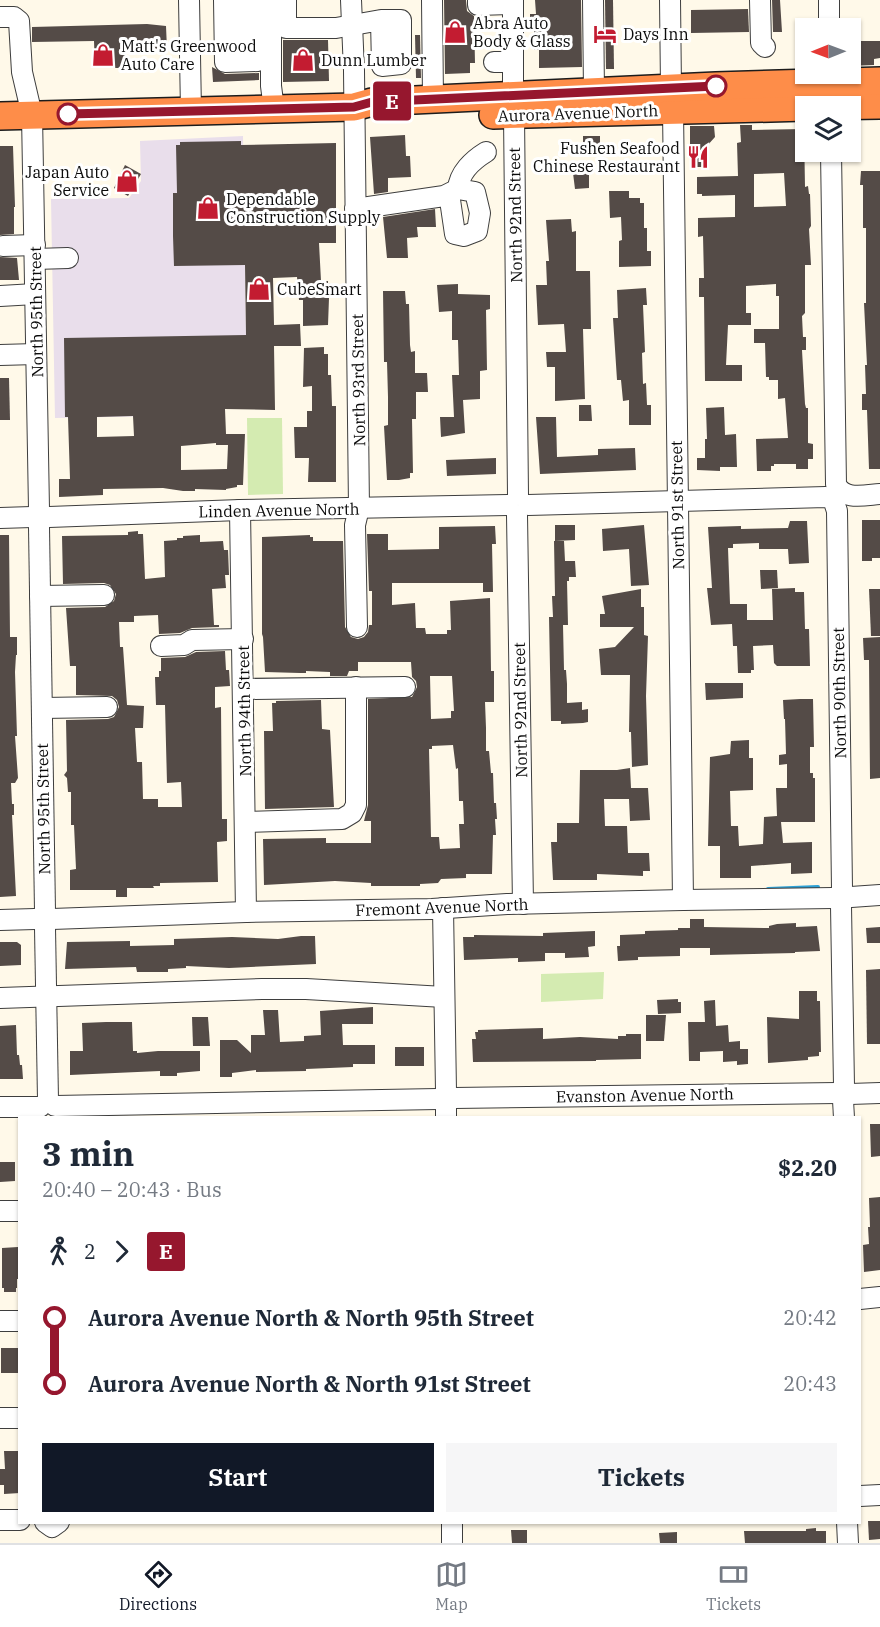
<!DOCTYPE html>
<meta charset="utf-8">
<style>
body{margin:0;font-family:"IBM Plex Serif",serif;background:#f6f6f7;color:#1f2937;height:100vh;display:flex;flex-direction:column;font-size:22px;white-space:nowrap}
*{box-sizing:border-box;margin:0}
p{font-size:20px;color:#747a83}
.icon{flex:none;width:33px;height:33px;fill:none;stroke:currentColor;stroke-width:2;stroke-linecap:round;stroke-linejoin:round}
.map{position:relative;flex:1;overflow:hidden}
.sheet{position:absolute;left:18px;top:1116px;width:843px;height:408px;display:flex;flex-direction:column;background:#fff;border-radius:0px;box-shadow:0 2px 4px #0004}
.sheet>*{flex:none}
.badge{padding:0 12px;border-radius:4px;font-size:21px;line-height:39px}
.needle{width:39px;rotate:269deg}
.controls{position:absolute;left:795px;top:18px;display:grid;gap:12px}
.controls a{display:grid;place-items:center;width:66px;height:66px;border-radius:0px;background:#fff;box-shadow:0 2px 4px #0004;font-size:30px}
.map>.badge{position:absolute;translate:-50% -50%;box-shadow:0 0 0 3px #fff}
.legs{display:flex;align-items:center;gap:9px;height:66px;padding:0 24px;font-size:20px}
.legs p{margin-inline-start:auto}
.overview{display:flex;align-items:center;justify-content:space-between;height:102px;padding:0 24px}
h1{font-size:33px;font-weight:700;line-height:45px}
.button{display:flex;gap:12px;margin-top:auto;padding:12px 24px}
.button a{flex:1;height:69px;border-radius:0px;background:#111827;color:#fff;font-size:24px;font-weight:700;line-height:69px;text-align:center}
.button a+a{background:#f6f6f7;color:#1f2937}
ul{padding:0 24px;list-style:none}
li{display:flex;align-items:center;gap:21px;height:66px;font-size:22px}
li i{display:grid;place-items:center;width:9px;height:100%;margin:0 8px;background:currentColor}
li i::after{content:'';width:15px;height:15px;margin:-8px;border:4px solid;border-radius:50%;background:#fff}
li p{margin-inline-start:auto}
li:first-child i{background:linear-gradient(#0000 50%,currentColor 0)}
li:last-child i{background:linear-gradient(currentColor 50%,#0000 0)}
.menu{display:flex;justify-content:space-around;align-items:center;height:84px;border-top:2px solid #e0e1e3;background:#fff;font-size:16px;color:#747a83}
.menu a{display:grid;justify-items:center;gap:3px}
.menu .current{color:#111827}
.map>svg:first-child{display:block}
</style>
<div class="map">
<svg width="880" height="1543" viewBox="0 0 880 1543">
<rect width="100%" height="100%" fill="#fff9e9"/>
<polygon fill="#e9deeb" points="243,136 246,335 163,410 163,416 55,418 51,199 129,198 141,181 140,141"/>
<g fill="#d4ebb1">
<polygon points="247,418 282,418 283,494 248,495"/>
<polygon points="604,972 603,999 541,1002 541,974"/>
</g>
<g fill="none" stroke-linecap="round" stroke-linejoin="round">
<polyline stroke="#2da0d5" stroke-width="4" points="768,889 818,887"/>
</g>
<g fill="#544b47" fill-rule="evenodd">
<polygon points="444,0 466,0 467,11 474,16 475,63 470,63 470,73 445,74"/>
<polygon points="535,0 581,0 582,67 539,68 539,50 534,50 534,27 530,27 530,14 536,14"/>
<polygon points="605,0 613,0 614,69 606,69"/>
<polygon points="772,0 780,0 782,32 773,32"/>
<polygon points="748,9 749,32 691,33 691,10"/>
<polygon points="147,24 166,26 167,49 125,50 126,68 95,68 94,41 32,42 32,27"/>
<polygon points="415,35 420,35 421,78 416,78"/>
<polygon points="283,40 328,40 329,81 283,82"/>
<polygon points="850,41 880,41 880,58 874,59 874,65 850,66"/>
<polygon points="212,67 225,74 259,73 259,80 213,82"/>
<path d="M 740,125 L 752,125 L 752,130 L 804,129 L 805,187 L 808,186 L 809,194 L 810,194 L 811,226 L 809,229 L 811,265 L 805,265 L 805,313 L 802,316 L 803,337 L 806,337 L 806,350 L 802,350 L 805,404 L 806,408 L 808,408 L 808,443 L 813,444 L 813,459 L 808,459 L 808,469 L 796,469 L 796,464 L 774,464 L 774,466 L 771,466 L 771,471 L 757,471 L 756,439 L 788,438 L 785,398 L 778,399 L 778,380 L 769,380 L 769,377 L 766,377 L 765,343 L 754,343 L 754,329 L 779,329 L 779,296 L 776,296 L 776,284 L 746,286 L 746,313 L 751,313 L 751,325 L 728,325 L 726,365 L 742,365 L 742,381 L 705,381 L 704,297 L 699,297 L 699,278 L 704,278 L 703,236 L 698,237 L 698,218 L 735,217 L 735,195 L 702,196 L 702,194 L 697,194 L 697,177 L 738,176 L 737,143 L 741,142 ZM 784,173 L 786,206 L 754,207 L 754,174 Z"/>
<polygon points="690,126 714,126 715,137 706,147 706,167 690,167"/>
<polygon points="405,135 406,156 410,156 411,177 388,178 388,192 374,194 370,137"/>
<rect x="583" y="136" width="17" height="18"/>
<path d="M 241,141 L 241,145 L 336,143 L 336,243 L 319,243 L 321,281 L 328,281 L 328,283 L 331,283 L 332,298 L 329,298 L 328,325 L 303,326 L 303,300 L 299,300 L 297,277 L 273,278 L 274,325 L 300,324 L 301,346 L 274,346 L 275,410 L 225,409 L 226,434 L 245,434 L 243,485 L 237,485 L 237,487 L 226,489 L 226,490 L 195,489 L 195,491 L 183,491 L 163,488 L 103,489 L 103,495 L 59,497 L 59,479 L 70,479 L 68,417 L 65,417 L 64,338 L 246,335 L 245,265 L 174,266 L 173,236 L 173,193 L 177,193 L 176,145 L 180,145 L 180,142 ZM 133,416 L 134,436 L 97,437 L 97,417 ZM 216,443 L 216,445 L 228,445 L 227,469 L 181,470 L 181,446 Z"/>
<polygon points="0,146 13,146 15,207 14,207 14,234 0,235"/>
<polygon points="125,165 141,174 128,196 114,188"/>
<polygon points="576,171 589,171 589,188 575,189 573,173 576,173"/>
<polygon points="861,171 880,171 880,469 869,469 867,410 862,410 862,394 866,394 865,365 867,365 864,303 866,303 866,228 863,228 863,185 860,185"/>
<polygon points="609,191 629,191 629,198 640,198 640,203 644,203 644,228 647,228 647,251 651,251 651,266 619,267 619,241 622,240 621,217 610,218"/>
<polygon points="435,209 436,227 417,227 418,237 407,238 408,258 387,258 383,217"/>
<polygon points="571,219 572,232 576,231 576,271 590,271 591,329 583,329 585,399 555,401 555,367 547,367 546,352 566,352 564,324 538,325 536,285 547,285 546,261 549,261 546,220"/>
<polygon points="0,257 17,258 19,280 0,280"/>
<polygon points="458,284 458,294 490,295 490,309 486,310 487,370 480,371 480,399 463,400 465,433 441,437 440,417 454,417 452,375 459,375 458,340 452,340 452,311 439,312 437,285"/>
<polygon points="646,288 647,305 643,305 645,352 642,353 643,384 646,383 647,405 651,405 651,425 629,425 629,400 623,401 621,380 617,380 613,318 618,318 617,290"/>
<polygon points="383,291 405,291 406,304 409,304 410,345 411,352 415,351 415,373 427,373 428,392 416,392 416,419 412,419 413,473 410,473 410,478 399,480 387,480 384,426 388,425 388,397 387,362 384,362"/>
<polygon points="324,347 324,354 328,354 328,375 331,375 332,406 336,406 336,482 308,482 309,458 295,458 294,427 307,427 307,411 312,411 312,386 303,387 304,348"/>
<polygon points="0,378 9,378 10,420 0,420"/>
<polygon points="579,405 591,405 592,421 579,421"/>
<polygon points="724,407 725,435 736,434 737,467 720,467 720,471 697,470 697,458 705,458 705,439 707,439 706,408"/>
<polygon points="536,417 556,417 557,457 598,455 598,449 635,448 636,470 540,474"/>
<polygon points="496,458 496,474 447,476 446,460"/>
<polygon points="862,520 880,520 880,558 872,558 872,561 862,561"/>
<polygon points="790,521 807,521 809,563 789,564 788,549 759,549 759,543 733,544 733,548 728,548 730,604 747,604 747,620 773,620 772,589 795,588 795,592 804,592 805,629 809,629 810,666 777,666 774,663 773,645 753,646 754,670 751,670 751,673 738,673 737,646 733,646 732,624 711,625 707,588 712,588 708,527 741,526 741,529 788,528"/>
<polygon points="555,525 575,525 575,540 555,541"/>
<polygon points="644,525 649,585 631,586 629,549 603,551 602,529"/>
<path d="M 495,526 L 496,544 L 492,544 L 493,592 L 483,592 L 483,583 L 392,583 L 392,605 L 415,603 L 416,628 L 425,628 L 426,634 L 447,634 L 447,630 L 451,630 L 450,601 L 490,598 L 491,671 L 494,671 L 494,702 L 485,702 L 486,728 L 486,751 L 489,751 L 491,773 L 493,773 L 494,803 L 496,803 L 497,819 L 495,819 L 496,835 L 493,835 L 492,874 L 466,874 L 466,878 L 441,879 L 438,883 L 420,884 L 420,886 L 371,886 L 371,883 L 335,881 L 264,885 L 263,839 L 326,838 L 326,843 L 371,843 L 371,821 L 364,821 L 368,805 L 368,699 L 412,697 L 417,687 L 416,681 L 412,677 L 411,662 L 358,662 L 358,671 L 349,671 L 347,676 L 330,676 L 330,672 L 306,671 L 306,673 L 300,673 L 265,672 L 263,637 L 262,634 L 262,537 L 310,535 L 310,537 L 313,537 L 313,541 L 343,541 L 345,627 L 351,637 L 358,639 L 364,637 L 368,632 L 369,625 L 372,625 L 372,591 L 369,591 L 367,534 L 388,534 L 388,550 L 439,549 L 439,527 ZM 430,676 L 452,676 L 454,711 L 451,711 L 451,718 L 431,719 ZM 453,745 L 456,769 L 458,768 L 459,801 L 463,801 L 464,824 L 459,824 L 460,848 L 440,849 L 439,837 L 431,837 L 429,749 L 432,749 L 432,746 Z"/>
<polygon points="138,531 138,534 143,534 145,579 165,577 164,541 177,540 177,538 183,538 183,536 200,535 200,542 223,541 224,550 228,550 229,575 225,575 226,588 212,589 214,625 219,625 219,627 192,628 180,633 159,634 158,615 134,616 134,622 119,622 120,647 123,647 127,705 144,706 143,728 135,728 137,762 142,762 143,799 158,799 158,807 182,807 181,782 167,783 165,705 156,705 155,677 159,677 159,671 161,671 161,658 185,657 196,652 225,651 226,670 229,670 230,686 215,687 215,708 221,707 222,819 227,819 227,841 217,842 218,882 160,883 160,886 153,886 154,888 127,888 127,897 116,897 116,890 70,890 70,870 76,869 74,825 71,825 71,792 68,792 67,778 64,775 67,771 66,720 108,719 114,717 119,707 117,700 112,696 76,695 76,666 70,666 66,608 105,607 114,601 116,594 110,585 104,583 63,584 62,536 128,535 128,532"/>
<polygon points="0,535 9,535 10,637 17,637 17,655 16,655 15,672 17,736 15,736 18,778 15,783 11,783 12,804 14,804 14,815 12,815 16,896 0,897"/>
<polygon points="554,541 564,541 565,561 575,561 576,577 569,577 569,581 567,581 568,625 563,625 564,670 566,670 567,684 567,703 582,702 582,710 588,709 588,722 583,723 561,724 561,721 551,721 549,617 553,617 552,596 555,596"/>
<polygon points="760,570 777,570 778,588 761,589"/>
<polygon points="641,589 641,607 644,607 644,635 648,636 646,696 648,765 632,767 631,732 629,732 630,675 601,675 599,649 615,647 634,627 600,627 600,614 605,614 602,596"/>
<polygon points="869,589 880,589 880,636 871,636"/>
<polygon points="880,637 880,778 870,779 869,660 864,660 863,638"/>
<polygon points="705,683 743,683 743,698 706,700"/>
<polygon points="800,699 813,699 814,747 810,747 810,773 813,773 813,778 815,778 815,822 781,822 783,843 812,842 812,873 791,874 791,863 751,866 751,878 720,878 720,846 708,846 710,757 730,754 731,741 749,740 749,758 753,758 753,790 730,791 731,826 738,826 739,846 763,844 764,817 777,816 776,788 787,788 787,764 779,765 779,755 786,754 785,719 784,719 783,700"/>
<polygon points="321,700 322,729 330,730 334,807 265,809 264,731 273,731 272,703 276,703 276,701"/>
<polygon points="630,768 631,788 648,788 650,820 630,821 629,799 604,799 605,826 627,826 628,853 649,853 650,871 643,871 643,876 597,874 597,880 553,880 551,842 557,842 557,823 579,823 580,770 617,770"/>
<polygon points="690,919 704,919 704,927 769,928 769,926 777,924 796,923 796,927 817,926 820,951 795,952 795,953 710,955 710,948 680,948 680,956 638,957 638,960 618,961 617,946 620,946 620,935 645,934 645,931 678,930 678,928 690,928"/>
<polygon points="880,927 880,943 867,943 866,928"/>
<polygon points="595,931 595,946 588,947 589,957 565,958 565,953 545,953 545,961 518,962 518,958 464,960 463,937 474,937 474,935 543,936 543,933"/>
<polygon points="301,936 315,936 316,964 229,968 186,966 186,968 168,969 168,972 137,972 136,967 65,969 67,942 130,941 130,946 174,945 174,939 232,937 278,939"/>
<polygon points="0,942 17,942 21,945 21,965 0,966"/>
<polygon points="880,969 880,1044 867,1044 866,970"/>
<polygon points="799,991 817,991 817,1001 820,1001 821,1052 819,1052 819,1056 808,1057 808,1060 768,1063 767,1017 799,1019"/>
<polygon points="678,999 678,1002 681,1002 681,1013 658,1014 657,1000"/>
<polygon points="715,1000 716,1026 728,1025 729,1042 740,1041 740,1049 748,1049 748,1064 737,1065 737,1061 723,1062 723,1051 700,1052 700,1061 689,1061 688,1022 705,1022 704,1001"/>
<polygon points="373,1007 373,1024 342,1024 343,1045 375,1045 375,1064 353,1064 353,1067 306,1069 306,1071 256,1072 256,1070 232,1073 232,1077 220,1077 220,1040 237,1040 251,1053 251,1035 265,1035 263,1010 278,1010 280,1042 304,1041 304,1036 321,1035 320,1011"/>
<polygon points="646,1015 666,1015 664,1041 646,1041"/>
<polygon points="192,1017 208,1017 210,1046 193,1046"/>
<polygon points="106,1022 132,1022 133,1051 137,1051 137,1053 158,1051 200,1051 200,1071 177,1073 177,1076 160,1076 160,1071 70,1075 70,1051 83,1051 82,1023"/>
<polygon points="16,1025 17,1055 19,1055 20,1065 22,1065 23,1079 0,1079 0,1026"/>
<polygon points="543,1028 543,1039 580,1037 618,1039 618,1036 626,1036 626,1034 641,1034 641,1059 596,1060 596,1061 473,1062 472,1039 476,1039 475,1032 478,1032 478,1030"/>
<rect x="395" y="1047" width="29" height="19"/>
<polygon points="870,1124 880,1124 880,1156 871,1157"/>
<polygon points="0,1162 15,1162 15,1181 0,1182"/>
<polygon points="880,1197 880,1270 864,1272 863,1245 869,1244 868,1227 870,1227 869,1198"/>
<polygon points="18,1247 19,1279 17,1279 17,1288 16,1288 16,1292 4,1292 4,1288 2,1288 2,1248"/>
<rect x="1" y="1348" width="19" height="25"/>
<polygon points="4,1451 19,1451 20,1493 4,1494 4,1485 0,1485 0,1469 5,1469"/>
<polygon points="868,1521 880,1521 880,1539 869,1540"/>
<polygon points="816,1528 816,1531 826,1531 826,1543 745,1543 744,1531 806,1531 806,1529"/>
<polygon points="511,1530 527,1530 527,1543 512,1543"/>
<polygon points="677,1532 677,1543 660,1543 659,1533"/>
</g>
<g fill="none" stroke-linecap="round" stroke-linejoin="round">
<g stroke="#3e3e3e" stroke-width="22">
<g id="minor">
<polyline points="189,0 191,111"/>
<polyline points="224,0 225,62 258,61 256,0"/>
<polyline points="240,0 241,61"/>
<polyline points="271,0 271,86 274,109"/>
<polyline points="286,0 286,28 336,28 381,20 382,66 401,64 401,20 381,20"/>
<polyline points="351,0 354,71 359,508 355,525 357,627"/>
<polyline points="432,0 433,99"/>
<polyline points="478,0 478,5 513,4"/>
<polyline points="513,0 513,96"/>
<polyline points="593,0 594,92"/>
<polyline points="670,0 671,88"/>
<polyline points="760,0 761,43 765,47"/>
<polyline points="829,0 829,28"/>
<polyline points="0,17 14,17 19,21 22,72 32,115 39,509"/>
<polyline points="494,62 513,62"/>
<polyline points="673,110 683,900"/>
<polyline points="514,115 518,495"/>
<path d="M 831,152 L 836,484 C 843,501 865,495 880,494"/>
<path d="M 458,189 C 459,173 473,160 486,152"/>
<polyline points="355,209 444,196 450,200 455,234 464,236 477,231 480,213 475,192 458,189 444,196"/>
<polyline points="3,246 35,245"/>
<polyline points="35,259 68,258"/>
<polyline points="0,296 35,294"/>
<polyline points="0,355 36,354"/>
<polyline points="528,505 826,497 833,499 837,511 842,889"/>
<polyline points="240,510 246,912"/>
<polyline points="517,515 523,904"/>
<polyline points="49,517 240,510 508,505"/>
<polyline points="0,518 32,517"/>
<polyline points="39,527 45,911"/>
<polyline points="40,596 104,595"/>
<polyline points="161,646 184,645 192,640 243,639"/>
<polyline points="244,689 405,687"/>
<polyline points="42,708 107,707"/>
<polyline points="245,822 342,819 352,813 356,805 356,687"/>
<polyline points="851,897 880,895"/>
<polyline points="841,906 844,1086"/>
<polyline points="443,908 446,1091"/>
<polyline points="52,919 246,912 432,909 507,904 683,900 833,898"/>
<polyline points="0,920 35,919"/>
<polyline points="45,928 48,1100"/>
<polyline points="0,998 262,989 306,989 444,997"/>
<polyline points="850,1094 880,1093"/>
<polyline points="454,1098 837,1093"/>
<polyline points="843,1100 844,1118"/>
<polyline points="55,1106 438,1099"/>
<polyline points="0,1107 40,1107"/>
<polyline points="446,1107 446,1118"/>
<polyline points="0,1211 20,1211"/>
<polyline points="860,1299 880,1297"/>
<polyline points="0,1321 20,1321"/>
<polyline points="0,1418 20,1418"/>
<polyline points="860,1496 880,1495"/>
<polyline points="0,1520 20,1520"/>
<polyline points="45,1522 52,1527 59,1522"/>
<polyline points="452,1522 452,1543"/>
<polyline points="847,1522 848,1543"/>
</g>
</g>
<g stroke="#1c1c1c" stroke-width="30">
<g id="highway">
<polyline points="820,106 880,105"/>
<polyline points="493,115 806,107"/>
<polyline points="0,116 354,107 372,102 716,86 880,81"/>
</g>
</g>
<use href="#minor" stroke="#fff" stroke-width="20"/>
<use href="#highway" stroke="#fe8d49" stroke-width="27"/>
</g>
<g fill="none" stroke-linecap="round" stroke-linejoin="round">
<g stroke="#fff" stroke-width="14">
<polyline id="line-1" points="68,114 354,107 372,102 716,86"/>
</g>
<use href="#line-1" stroke="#96172e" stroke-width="9"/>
</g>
<defs>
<g id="shop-bare" transform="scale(1.8)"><path d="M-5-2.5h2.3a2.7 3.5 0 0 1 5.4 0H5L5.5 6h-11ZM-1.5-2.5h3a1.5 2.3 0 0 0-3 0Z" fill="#c31c31" stroke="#fff" stroke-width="2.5" paint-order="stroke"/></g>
<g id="hotel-bare" transform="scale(1.8)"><path d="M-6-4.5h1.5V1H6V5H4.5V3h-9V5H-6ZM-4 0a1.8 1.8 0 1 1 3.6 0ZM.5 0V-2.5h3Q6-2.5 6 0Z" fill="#c31c31" stroke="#fff" stroke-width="2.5" paint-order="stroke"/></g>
<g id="restaurant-bare" transform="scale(1.8)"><path d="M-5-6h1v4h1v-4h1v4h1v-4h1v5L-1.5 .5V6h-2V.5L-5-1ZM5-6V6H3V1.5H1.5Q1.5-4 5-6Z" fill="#c31c31" stroke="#fff" stroke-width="2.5" paint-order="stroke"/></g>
</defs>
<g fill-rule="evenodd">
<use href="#shop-bare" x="455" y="32"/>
<use href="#hotel-bare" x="605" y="34"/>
<use href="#shop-bare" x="103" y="55"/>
<use href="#shop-bare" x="303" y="60"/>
<use href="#restaurant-bare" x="698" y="157"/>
<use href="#shop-bare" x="127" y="181"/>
<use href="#shop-bare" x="208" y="208"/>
<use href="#shop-bare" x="259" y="289"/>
</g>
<g fill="#fff" stroke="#96172e" stroke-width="3">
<circle cx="716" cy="86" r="10"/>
<circle cx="68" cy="114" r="10"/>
</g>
<g text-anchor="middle" stroke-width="6" stroke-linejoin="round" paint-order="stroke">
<g font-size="16" fill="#0b0b0b" stroke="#fff" text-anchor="start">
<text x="473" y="29">Abra Auto<tspan x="473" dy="18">Body &amp; Glass</tspan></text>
<text x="623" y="40">Days Inn</text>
<text x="121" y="52">Matt's Greenwood<tspan x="121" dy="18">Auto Care</tspan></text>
<text x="321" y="66">Dunn Lumber</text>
<text x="680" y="154" text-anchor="end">Fushen Seafood<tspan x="680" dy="18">Chinese Restaurant</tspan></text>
<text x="109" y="178" text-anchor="end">Japan Auto<tspan x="109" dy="18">Service</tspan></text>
<text x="226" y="205">Dependable<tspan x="226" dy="18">Construction Supply</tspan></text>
<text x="277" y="295">CubeSmart</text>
</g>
<g font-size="16" fill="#0b0b0b" stroke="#fff">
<text transform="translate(578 113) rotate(-2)" y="6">Aurora Avenue North</text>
<text transform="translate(515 215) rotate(-91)" y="6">North 92nd Street</text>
<text transform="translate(36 312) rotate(-91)" y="6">North 95th Street</text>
<text transform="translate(358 380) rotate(-91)" y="6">North 93rd Street</text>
<text transform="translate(677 505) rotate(-91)" y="6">North 91st Street</text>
<text transform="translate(279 510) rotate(-1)" y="6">Linden Avenue North</text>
<text transform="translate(839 693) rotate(-91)" y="6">North 90th Street</text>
<text transform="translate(520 710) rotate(-91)" y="6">North 92nd Street</text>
<text transform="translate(244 711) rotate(-91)" y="6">North 94th Street</text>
<text transform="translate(43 809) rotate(-91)" y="6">North 95th Street</text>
<text transform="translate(442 907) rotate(-2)" y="6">Fremont Avenue North</text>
<text transform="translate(645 1095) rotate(-1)" y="6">Evanston Avenue North</text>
</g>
</g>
</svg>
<div class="controls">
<a><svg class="needle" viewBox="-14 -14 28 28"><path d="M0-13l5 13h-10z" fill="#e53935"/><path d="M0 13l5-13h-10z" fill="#747a83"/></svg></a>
<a><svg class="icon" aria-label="layers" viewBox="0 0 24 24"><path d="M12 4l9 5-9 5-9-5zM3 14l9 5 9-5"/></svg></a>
</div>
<b class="badge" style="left:392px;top:101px;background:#96172e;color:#fff">E</b>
<section class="sheet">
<div class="overview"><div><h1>3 min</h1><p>20:40 – 20:43 · Bus</p></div><b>$2.20</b></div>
<div class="legs"><svg class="icon" aria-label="walk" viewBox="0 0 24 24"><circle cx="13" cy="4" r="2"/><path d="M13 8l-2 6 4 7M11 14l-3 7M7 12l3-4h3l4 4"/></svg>2<svg class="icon" aria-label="forward" viewBox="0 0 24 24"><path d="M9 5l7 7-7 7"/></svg><b class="badge" style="background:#96172e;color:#fff">E</b></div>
<ul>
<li><i style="color:#96172e"></i><b>Aurora Avenue North &amp; North 95th Street</b><p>20:42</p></li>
<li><i style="color:#96172e"></i><b>Aurora Avenue North &amp; North 91st Street</b><p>20:43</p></li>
</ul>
<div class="button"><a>Start</a><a>Tickets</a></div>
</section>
</div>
<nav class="menu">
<a class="current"><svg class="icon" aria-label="directions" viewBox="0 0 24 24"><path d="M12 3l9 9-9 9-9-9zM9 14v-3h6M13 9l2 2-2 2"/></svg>Directions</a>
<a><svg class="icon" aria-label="map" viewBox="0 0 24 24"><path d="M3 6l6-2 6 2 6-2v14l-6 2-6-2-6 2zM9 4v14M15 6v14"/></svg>Map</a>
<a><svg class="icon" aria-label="tickets" viewBox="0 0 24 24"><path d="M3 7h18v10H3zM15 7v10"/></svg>Tickets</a>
</nav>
